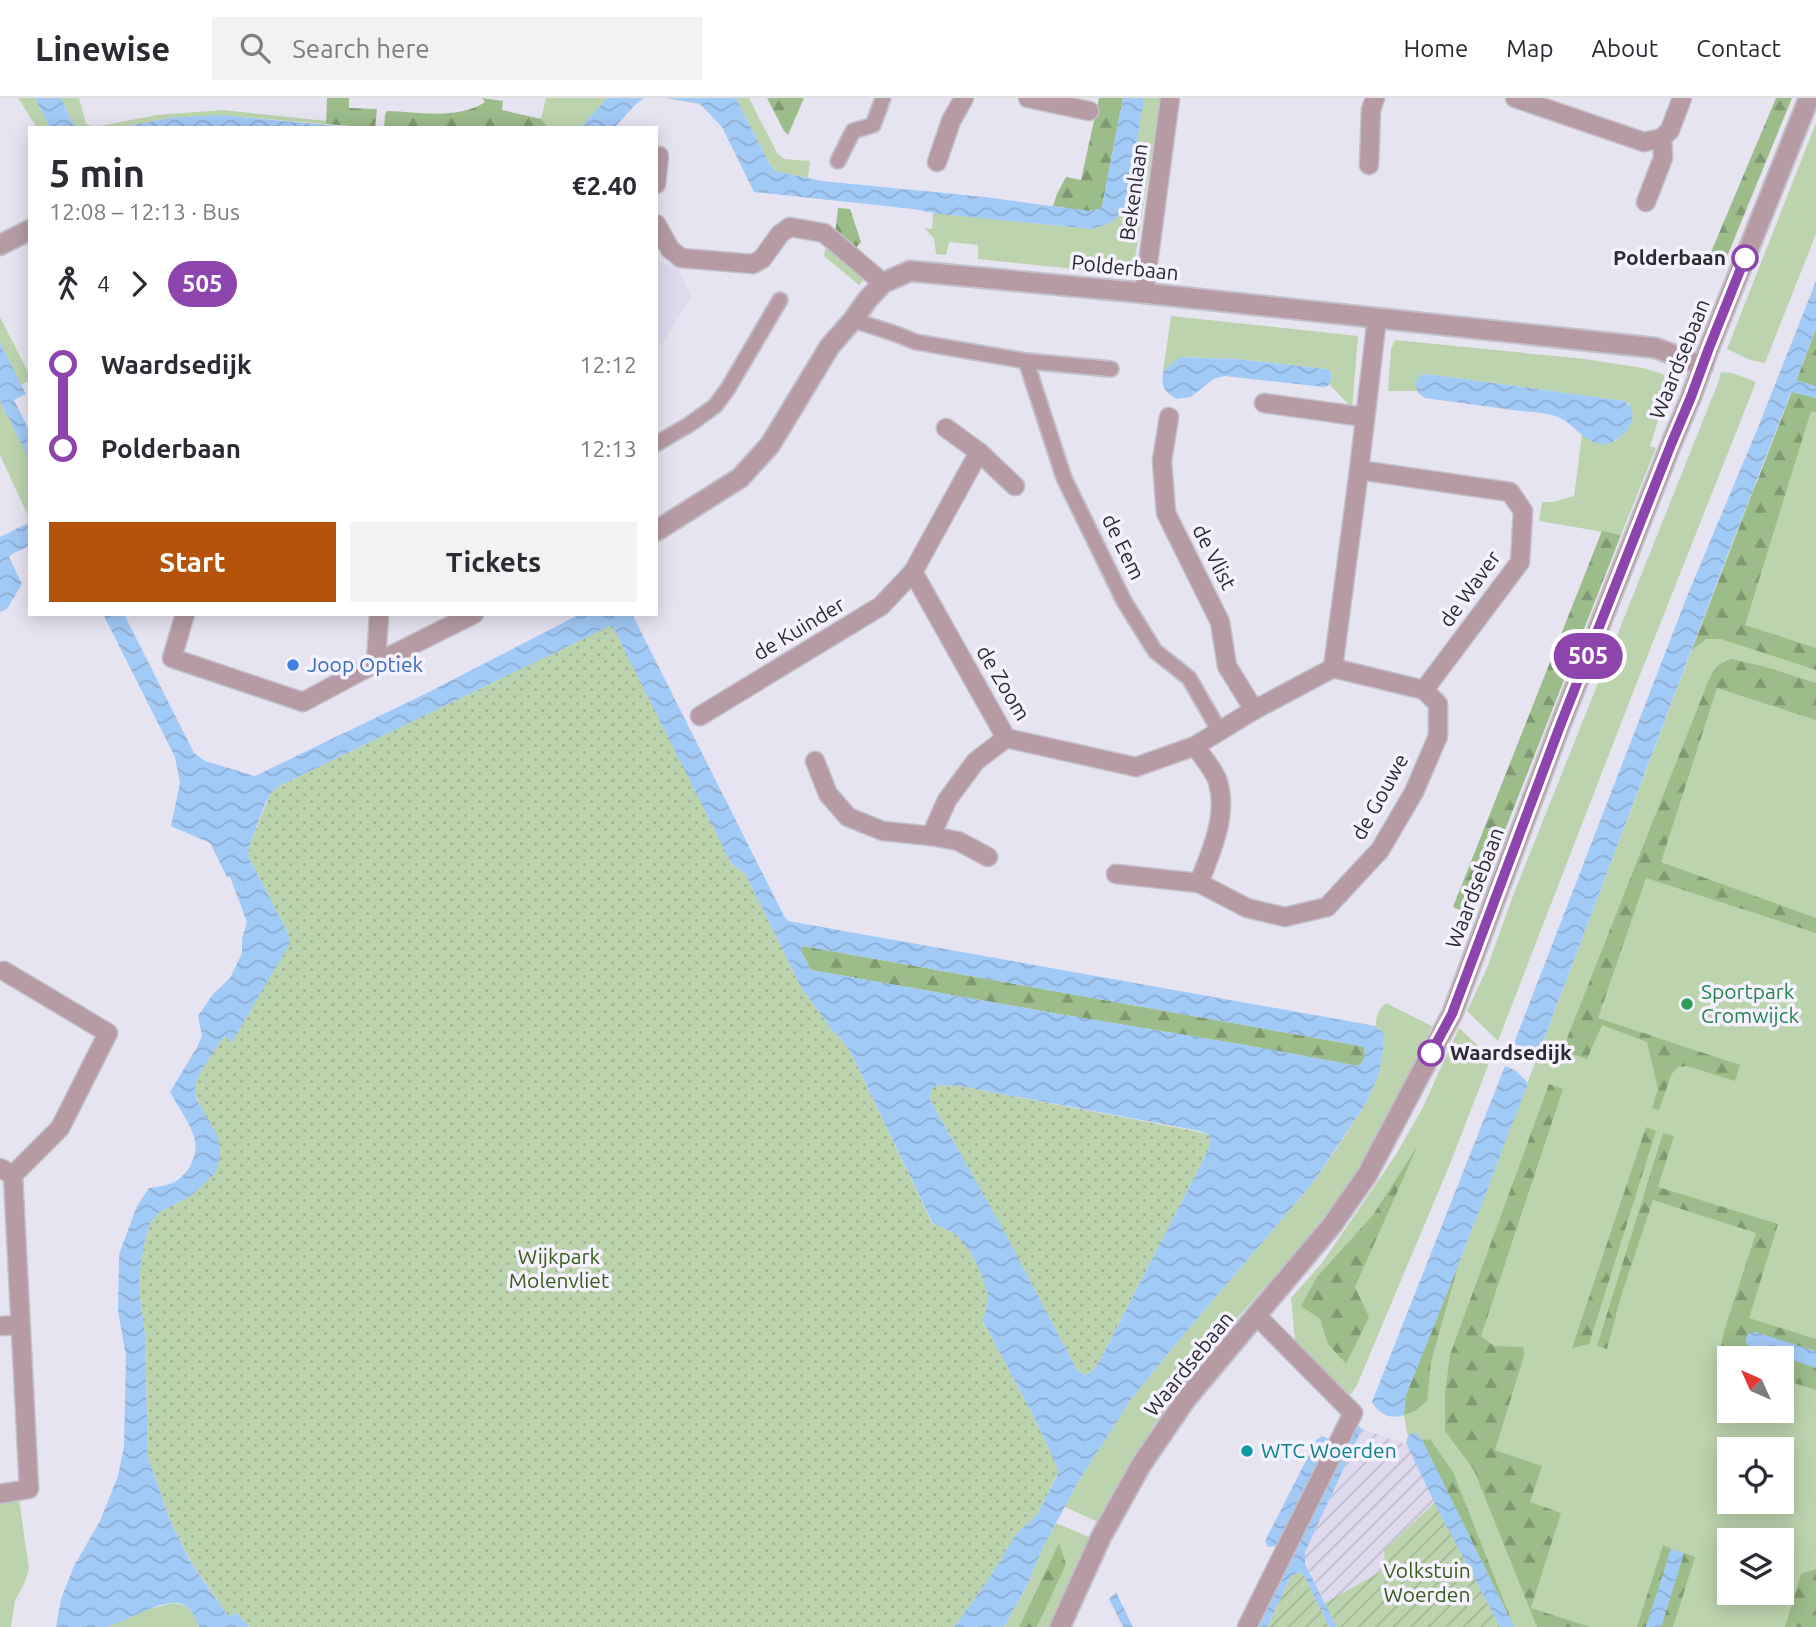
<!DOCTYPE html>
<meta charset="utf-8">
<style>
body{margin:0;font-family:Ubuntu,sans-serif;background:#f2f2f3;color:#2b2b33;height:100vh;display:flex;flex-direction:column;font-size:26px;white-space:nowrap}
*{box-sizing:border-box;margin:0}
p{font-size:23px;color:#7c7c81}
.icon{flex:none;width:38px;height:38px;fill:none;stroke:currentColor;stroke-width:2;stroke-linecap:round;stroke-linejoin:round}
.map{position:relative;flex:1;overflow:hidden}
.side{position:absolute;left:28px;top:28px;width:630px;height:490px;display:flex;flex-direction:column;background:#fff;border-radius:0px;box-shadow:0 4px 18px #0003}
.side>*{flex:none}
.badge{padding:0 14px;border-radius:23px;font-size:24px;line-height:46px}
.needle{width:46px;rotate:315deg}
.buttons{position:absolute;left:1717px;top:1248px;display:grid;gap:14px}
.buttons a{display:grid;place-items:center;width:77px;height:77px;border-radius:0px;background:#fff;box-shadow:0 4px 18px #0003;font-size:35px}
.map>.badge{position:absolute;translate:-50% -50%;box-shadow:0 0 0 4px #fff}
.legs{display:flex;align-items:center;gap:10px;height:77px;padding:0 21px;font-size:23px}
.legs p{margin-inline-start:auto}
.summary{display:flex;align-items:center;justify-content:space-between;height:119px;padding:0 21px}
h1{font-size:38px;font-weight:600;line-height:52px}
.cta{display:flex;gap:14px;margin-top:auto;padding:14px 21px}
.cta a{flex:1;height:80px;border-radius:0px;background:#b45309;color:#fff;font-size:28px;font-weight:600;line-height:80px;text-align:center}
.cta a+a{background:#f2f2f3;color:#2b2b33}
ul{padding:0 21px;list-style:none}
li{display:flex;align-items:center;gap:24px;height:84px;font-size:26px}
li i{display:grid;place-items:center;width:10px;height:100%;margin:0 9px;background:currentColor}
li i::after{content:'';width:18px;height:18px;margin:-9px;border:5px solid;border-radius:50%;background:#fff}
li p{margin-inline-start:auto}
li:first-child i{background:linear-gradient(#0000 50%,currentColor 0)}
li:last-child i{background:linear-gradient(currentColor 50%,#0000 0)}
header{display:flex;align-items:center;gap:42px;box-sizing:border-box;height:98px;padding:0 35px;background:#fff;border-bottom:2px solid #e1e1e2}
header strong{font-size:33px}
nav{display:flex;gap:38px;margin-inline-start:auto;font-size:24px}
.search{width:490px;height:63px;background:#f2f2f3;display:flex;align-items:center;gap:18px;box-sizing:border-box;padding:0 24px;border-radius:0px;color:#7c7c81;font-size:26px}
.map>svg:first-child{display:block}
</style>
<header>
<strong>Linewise</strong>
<div class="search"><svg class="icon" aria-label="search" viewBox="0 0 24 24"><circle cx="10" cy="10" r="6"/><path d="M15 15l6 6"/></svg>Search here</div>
<nav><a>Home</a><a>Map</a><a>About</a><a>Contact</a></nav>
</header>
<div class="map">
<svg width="1816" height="1529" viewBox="0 0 1816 1529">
<defs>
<pattern id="industrial-furrows" width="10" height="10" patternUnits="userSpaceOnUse" patternTransform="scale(1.75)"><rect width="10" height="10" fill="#e0daef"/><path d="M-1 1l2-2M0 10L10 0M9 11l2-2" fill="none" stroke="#c0bbcd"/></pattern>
<pattern id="forest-firs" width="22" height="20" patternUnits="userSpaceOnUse" patternTransform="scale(1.75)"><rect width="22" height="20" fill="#9cbc8a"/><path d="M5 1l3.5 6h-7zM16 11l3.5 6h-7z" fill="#7f9971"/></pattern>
<pattern id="park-dots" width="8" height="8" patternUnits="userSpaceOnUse" patternTransform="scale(1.75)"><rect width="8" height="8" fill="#bcd4ae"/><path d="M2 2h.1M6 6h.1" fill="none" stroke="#a2b696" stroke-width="1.8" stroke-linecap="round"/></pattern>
<pattern id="garden-furrows" width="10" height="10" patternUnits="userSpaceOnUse" patternTransform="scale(1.75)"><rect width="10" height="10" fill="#bcd4ae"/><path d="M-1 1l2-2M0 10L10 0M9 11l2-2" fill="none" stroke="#a2b696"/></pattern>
<pattern id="water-waves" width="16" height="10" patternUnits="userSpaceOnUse" patternTransform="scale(1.75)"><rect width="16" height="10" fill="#a2caf7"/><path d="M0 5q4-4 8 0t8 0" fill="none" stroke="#8caed4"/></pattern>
</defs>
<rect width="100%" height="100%" fill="#e7e4f1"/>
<polygon fill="#e0daef" points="656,163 671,168 677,168 691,199 664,243 656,250"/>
<polygon fill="url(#industrial-furrows)" points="1362,1331 1408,1347 1435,1404 1384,1452 1385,1471 1325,1505 1305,1466 1305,1454"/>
<g fill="#bcd4ae" fill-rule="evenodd">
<polygon points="18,0 35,0 50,30 37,30"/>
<polygon points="61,0 79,0 86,26 95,29 157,17 223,12 326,23 326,26 220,17 169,20 119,30 78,30 72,23"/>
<polygon points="546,0 607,0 580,30 548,30 541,21"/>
<polygon points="736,0 749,0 777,55 784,61 810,63 808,80 775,73 769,65"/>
<polygon points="1144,0 1161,0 1134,166 1129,173 1121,176 1109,174 1110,161 1086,159 1084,172 978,161 978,147 949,144 946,157 936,156 934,140 924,130 932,131 933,115 1091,131 1109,125 1126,111"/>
<polygon points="1816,25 1816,136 1765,265 1750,262 1727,251"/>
<polygon points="826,146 866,179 859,187 824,158"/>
<polygon points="1171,218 1358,238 1352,310 1329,286 1332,281 1331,274 1327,271 1236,261 1184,259 1180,259 1163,274"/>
<polygon points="0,219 30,278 30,282 21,287 0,245"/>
<polygon points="1395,242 1585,261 1643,270 1663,276 1668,291 1650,348 1656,350 1621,437 1539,423 1542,404 1553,404 1574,398 1582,336 1590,342 1616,343 1629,328 1630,306 1624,303 1427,276 1415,284 1418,293 1388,293 1391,251"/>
<polygon points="1721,274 1732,275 1756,284 1632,597 1498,943 1467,913 1487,870 1514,795 1718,285"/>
<path d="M 1816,300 L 1816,1529 L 1514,1529 L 1422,1342 L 1419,1337 L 1408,1339 L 1404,1317 L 1406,1297 L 1458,1168 L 1754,388 ZM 1729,1260 L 1782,1260 L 1782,1312 L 1729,1312 ZM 1729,1351 L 1782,1351 L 1782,1404 L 1729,1404 ZM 1729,1442 L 1782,1442 L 1782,1494 L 1729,1494 Z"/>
<polygon points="0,303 30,363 30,422 0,357"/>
<path d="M 1386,905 L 1432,928 L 1372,1051 L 1338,1101 L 1289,1162 L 1214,1246 L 1153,1328 L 1098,1424 L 1065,1409 L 1080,1381 L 1132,1300 L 1175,1247 L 1315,1082 L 1337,1050 L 1366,1005 L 1379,976 L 1383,952 L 1380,930 L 1376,928 C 1376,917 1378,912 1386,905 Z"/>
<polygon points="1459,930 1491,960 1450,1066 1357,1287 1351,1296 1345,1296 1295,1243 1291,1200 1322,1165 1397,1055 1423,1009"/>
<polygon points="19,1401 29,1471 25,1484 15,1503 11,1529 0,1529 0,1405"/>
<polygon points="1056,1425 1089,1439 1049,1529 1037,1529 1065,1466 1059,1446 1019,1529 1004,1529 1028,1486 1043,1449"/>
<path d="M 173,1505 C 190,1507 193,1513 199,1529 L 107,1529 L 143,1513 Z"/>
</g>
<g fill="url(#forest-firs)">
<polygon points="327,0 349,0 349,10 377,11 375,30 326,26"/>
<path d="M 482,0 L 503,3 L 502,12 L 541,21 L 548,30 L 384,30 L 385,17 L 387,13 C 418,14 458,22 485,4 Z"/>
<polygon points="767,0 804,0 788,37 784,33"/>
<polygon points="1099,0 1123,0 1102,108 1100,111 1088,113 1053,108 1057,96 1066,79 1081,82"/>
<polygon points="1776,0 1792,0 1724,166 1709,159"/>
<polygon points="838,110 850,111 861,144 853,153 835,137"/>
<polygon points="1816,231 1816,288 1796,283"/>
<polygon points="1792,293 1816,300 1816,314 1811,313 1745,527 1816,550 1816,572 1721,541 1706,541 1692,552"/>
<polygon points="1602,433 1621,437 1489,773 1473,818 1453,809"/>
<path d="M 1731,561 L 1766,569 L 1816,585 L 1816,622 L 1717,590 L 1661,764 L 1816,820 L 1816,835 L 1646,780 L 1598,920 L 1740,967 L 1735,983 L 1687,968 L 1678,969 L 1671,977 L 1659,1012 L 1652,1010 L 1658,991 L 1647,944 L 1602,927 L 1587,961 L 1562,953 L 1708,584 C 1714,570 1716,567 1731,561 Z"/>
<path d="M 803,848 L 1355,947 L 1364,949 C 1366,959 1365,962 1358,968 L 1251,948 L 1059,916 L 811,872 L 801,853 L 800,851 Z"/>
<polygon points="1549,986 1563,991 1481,1238 1494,1248 1523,1249 1524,1258 1495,1352 1542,1368 1530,1404 1561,1415 1531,1510 1590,1529 1537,1529 1474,1372 1445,1333 1445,1295 1450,1257"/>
<polygon points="1646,1029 1656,1033 1589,1246 1572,1250"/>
<polygon points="1663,1035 1674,1038 1658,1089 1778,1126 1749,1220 1816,1241 1816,1292 1782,1281 1782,1260 1729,1260 1729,1265 1719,1261 1724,1233 1756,1135 1653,1102 1621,1198 1607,1251 1597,1248"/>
<polygon points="1418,1047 1355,1189 1369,1219 1346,1266 1328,1246 1320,1221 1301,1208 1317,1179 1373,1117"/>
<polygon points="1458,1168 1431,1264 1427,1303 1415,1313 1404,1317 1406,1297"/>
<polygon points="1425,1341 1429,1343 1430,1341 1453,1374 1514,1529 1422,1342"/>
<polygon points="1059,1445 1066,1466 1037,1529 1019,1529"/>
<polygon points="1663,1447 1671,1451 1646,1529 1637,1529"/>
<polygon points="1684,1455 1695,1459 1673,1529 1661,1529"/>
<polygon points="1816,1471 1816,1529 1785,1529 1801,1476"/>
</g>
<path fill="url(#park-dots)" d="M 613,526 L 731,765 L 745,776 L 801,889 L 832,932 L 839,938 L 851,955 L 932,1125 L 956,1136 L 955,1046 L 930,1002 L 931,992 L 937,987 L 960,988 L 1200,1034 L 1209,1037 L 1210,1049 L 1100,1262 L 1092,1274 L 1084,1277 L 1077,1272 L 1010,1145 L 987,1195 L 988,1203 L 983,1223 L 1036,1323 L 1057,1369 L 1057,1377 L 1037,1417 L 1017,1435 L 986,1485 L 954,1529 L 249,1529 L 237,1515 L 228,1518 L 190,1462 L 171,1425 L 148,1359 L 145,1236 L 140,1201 L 139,1178 L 144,1146 L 150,1126 L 158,1115 L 192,1097 L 202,1012 C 199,1005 195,997 195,989 C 195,975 215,951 224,938 L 232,944 L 288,835 L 248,758 L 249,748 L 270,696 L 279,688 Z"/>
<g fill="url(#garden-furrows)">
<polygon points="1435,1404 1500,1529 1337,1529 1325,1505 1385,1471 1384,1452"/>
<polygon points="1299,1474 1304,1478 1329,1529 1267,1529 1291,1478"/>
</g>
<g fill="url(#water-waves)" fill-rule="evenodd">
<polygon points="35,0 61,0 72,23 78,30 50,30"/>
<polygon points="607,0 644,0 637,5 614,30 580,30"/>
<path d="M 665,0 L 736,0 L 769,65 L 775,73 L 822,83 L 985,99 L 1088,113 L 1100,111 L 1102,108 L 1123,0 L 1144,0 C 1142,16 1138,33 1137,49 C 1132,89 1139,120 1091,131 L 940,116 L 913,111 L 754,94 L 722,29 L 700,6 Z"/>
<polygon points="220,17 359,30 119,30 169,20"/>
<polygon points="1816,183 1816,231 1796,282 1816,288 1816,300 1791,294 1727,458 1535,965 1528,960 1514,945 1688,496 1759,327"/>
<polygon points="0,245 26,296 14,302 30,334 30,363 0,303"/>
<path d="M 1180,259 L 1236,261 L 1327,271 L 1331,274 L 1332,281 L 1328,288 L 1324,289 L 1224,278 L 1214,281 L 1208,285 L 1191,299 L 1176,301 C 1164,293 1161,289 1163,274 Z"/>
<path d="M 1427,276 L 1624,303 C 1646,316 1621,348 1601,346 C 1583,344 1572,323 1555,318 C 1541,314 1526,314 1512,312 C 1483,308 1454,304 1425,300 L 1418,295 L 1415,284 L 1421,277 Z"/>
<polygon points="30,424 30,448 12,456 9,459 22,486 7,511 0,514 0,439"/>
<path d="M 103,516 L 124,516 L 194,655 L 205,663 L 255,678 L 429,594 L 580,516 L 632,516 L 784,818 L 788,823 L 1376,928 L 1384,935 L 1383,952 L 1379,976 L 1366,1005 L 1315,1082 L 1175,1247 L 1132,1300 L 1080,1381 L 1056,1425 L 1043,1449 L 1028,1486 L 1004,1529 L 954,1529 L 986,1485 L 1017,1435 L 1037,1417 L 1057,1378 L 1057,1369 L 1036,1323 L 983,1223 C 985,1214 989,1204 987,1195 C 985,1180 969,1147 956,1137 C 950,1132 939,1129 932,1124 L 851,955 L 839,938 L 832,932 L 801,889 L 745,776 L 731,765 L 612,527 L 279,688 L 270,696 L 265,706 L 249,748 L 248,758 L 288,835 L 290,845 L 232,944 L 224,938 L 199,976 L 195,988 L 197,1002 L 218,1039 L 220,1060 L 215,1075 L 192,1097 L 158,1115 L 150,1126 L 144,1146 L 139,1178 L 140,1201 L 145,1236 L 148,1359 L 171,1425 L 190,1463 L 228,1518 L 237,1515 L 249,1529 L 199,1529 C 196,1521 192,1511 184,1507 C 167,1497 124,1525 106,1529 C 94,1529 70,1529 56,1529 L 61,1501 L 74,1468 L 100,1423 L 118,1378 L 124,1348 L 126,1258 L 118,1213 L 119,1156 L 137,1108 L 149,1090 C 156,1089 165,1088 172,1085 C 188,1079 200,1055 194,1039 C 189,1023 178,1009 170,994 L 196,951 L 202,938 L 198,918 L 214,895 L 230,880 L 242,855 L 242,841 L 247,824 L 230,779 L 227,779 L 210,745 L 171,728 L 180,685 L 175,659 ZM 803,848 L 1355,947 L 1364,949 C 1366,959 1365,962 1358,968 L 1251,948 L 1059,916 L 811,872 L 801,853 ZM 937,987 L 960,988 L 1200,1033 L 1209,1037 L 1210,1049 L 1100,1262 L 1092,1274 L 1084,1277 L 1077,1272 L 1004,1133 L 930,1002 L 931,992 Z"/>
<path d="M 1505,968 L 1515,972 L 1528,985 L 1458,1168 L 1406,1297 L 1404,1317 C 1390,1322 1379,1316 1372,1304 Z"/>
<polygon points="1755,1234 1816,1253 1816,1270 1749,1248 1745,1244 1748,1236"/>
<polygon points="1359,1328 1362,1331 1305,1454 1305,1466 1337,1529 1329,1529 1304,1478 1299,1474 1291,1478 1267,1529 1256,1529 1355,1330"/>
<polygon points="1415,1335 1419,1337 1422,1342 1514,1529 1500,1529 1437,1410 1406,1345 1407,1340 1410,1336"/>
<polygon points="1323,1338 1328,1341 1327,1347 1276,1448 1268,1449 1265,1443 1317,1341"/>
<polygon points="1671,1451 1684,1455 1661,1529 1646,1529"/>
<polygon points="1116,1494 1133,1529 1123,1529 1109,1501"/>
</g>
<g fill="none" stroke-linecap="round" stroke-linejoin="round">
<g stroke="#c2bfca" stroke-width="18">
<g id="pedestrian">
<polyline points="838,63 853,33 873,27 883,0"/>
<polyline points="853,222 896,236 916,244 1026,263 1111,271"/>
<polyline points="1026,263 1064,380 1124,503 1155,553 1189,580 1219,632"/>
<polyline points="656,346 690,326 715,308 727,292 780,202"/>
</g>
</g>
<g stroke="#c2bfca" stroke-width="21">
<g id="minor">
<polyline points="1028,0 1089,13"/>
<polyline points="1515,0 1644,44 1662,40"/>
<polyline points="937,64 951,23 964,0"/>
<polyline points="1369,67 1371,12 1375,0"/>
<polyline points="656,86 659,58"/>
<polyline points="1646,104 1663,60 1662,40 1670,32 1682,0"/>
<polyline points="656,126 670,151 681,160 753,166 762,161 780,136 790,129 824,135 883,185"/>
<polyline points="1144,195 1170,0"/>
<polyline points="1264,305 1364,319"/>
<polyline points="1169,319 1162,363 1166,415 1220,524 1227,568 1254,612"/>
<polyline points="946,330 979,354 913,474 1006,640 1136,669 1195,648 1254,612 1333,570 1424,592"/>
<polyline points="979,354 1015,388"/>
<polyline points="1359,372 1510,394 1523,413 1520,464 1424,592"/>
<polyline points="185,516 172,560 303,604 376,565 474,516"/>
<polyline points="376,565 379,516"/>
<polyline points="1333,570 1359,372 1377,220"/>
<polyline points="700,618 881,508 913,474"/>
<path d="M 1195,648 C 1201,657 1215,673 1218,684 C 1228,719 1211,753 1199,785"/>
<polyline points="815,663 828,696 848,719 883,733 931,738 958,743 988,759"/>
<polyline points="931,738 947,702 976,663 1006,640"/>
<polyline points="1116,776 1199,785 1247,810 1285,819 1327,809 1380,752 1414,694 1438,638 1438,606 1424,592"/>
<polyline points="4,873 108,935 60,1030 13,1077"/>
<polyline points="0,1070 13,1077 29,1391 0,1396"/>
<polyline points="0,1228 20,1227"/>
<polyline points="1247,1529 1353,1315 1257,1218"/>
</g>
</g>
<g stroke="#c2bfca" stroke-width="23">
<g id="tertiary">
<polyline points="0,147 30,132"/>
<polyline points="656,433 740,380 770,347 830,248 853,222 868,201 883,185 910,173 1144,195 1656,250 1703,268"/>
<polyline points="1060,1529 1101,1439 1141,1367 1186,1301 1332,1127 1367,1077 1452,916 1560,628 1672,344 1691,299 1709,250 1809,0"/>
</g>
</g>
<use href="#pedestrian" stroke="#b69ba4" stroke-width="14"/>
<use href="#minor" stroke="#b69ba4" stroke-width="18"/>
<use href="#tertiary" stroke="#b69ba4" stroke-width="19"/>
</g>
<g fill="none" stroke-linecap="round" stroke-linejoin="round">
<g stroke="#fff" stroke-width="16">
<polyline id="line-1" points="1431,955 1452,916 1560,628 1672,344 1691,299 1709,250 1745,160"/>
</g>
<use href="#line-1" stroke="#8e44ad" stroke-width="10"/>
</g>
<g fill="#fff" stroke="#8e44ad" stroke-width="3.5">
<circle cx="1745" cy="160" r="12"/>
<circle cx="1431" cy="955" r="12"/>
</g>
<circle fill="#3f7fe0" stroke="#f5f1fe" stroke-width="2.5" cx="293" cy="567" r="7"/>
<circle fill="#2e9e5b" stroke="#f5f1fe" stroke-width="2.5" cx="1687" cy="906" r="7"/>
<circle fill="#0f9aa8" stroke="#f5f1fe" stroke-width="2.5" cx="1247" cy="1353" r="7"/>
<g text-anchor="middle" stroke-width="7" stroke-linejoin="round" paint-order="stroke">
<g font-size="21" fill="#2c2b30" stroke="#f5f1fe">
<text transform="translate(1134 94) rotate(-82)" y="7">Bekenlaan</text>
<text transform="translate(1125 170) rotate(6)" y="7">Polderbaan</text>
<text transform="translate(1680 261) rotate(-68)" y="7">Waardsebaan</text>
<text transform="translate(1123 449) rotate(64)" y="7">de Eem</text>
<text transform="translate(1214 459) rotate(63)" y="7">de Vlist</text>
<text transform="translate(1470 491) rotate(-54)" y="7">de Waver</text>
<text transform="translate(799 531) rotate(-31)" y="7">de Kuinder</text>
<text transform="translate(1003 585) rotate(59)" y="7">de Zoom</text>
<text transform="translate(1380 699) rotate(-61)" y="7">de Gouwe</text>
<text transform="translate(1475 790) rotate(-69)" y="7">Waardsebaan</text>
<text transform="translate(1189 1266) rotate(-51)" y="7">Waardsebaan</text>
</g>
<g font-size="21" font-weight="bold" fill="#2c2b30" stroke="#f5f1fe" text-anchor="end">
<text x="1726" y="167">Polderbaan</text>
<text x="1450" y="962" text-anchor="start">Waardsedijk</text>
</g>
<g font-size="21" fill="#366cbe" stroke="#f5f1fe" text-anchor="start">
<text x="307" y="574">Joop Optiek</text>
</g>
<g font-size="21" fill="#27864d" stroke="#f5f1fe" text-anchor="start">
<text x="1701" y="901">Sportpark<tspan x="1701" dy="24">Cromwijck</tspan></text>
</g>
<g font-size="21" fill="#365d18" stroke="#f5f1fe">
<text x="559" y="1166">Wijkpark<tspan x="559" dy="24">Molenvliet</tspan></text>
<text x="1427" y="1480">Volkstuin<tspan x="1427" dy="24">Woerden</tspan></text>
</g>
<g font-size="21" fill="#0d838f" stroke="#f5f1fe" text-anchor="start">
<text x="1261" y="1360">WTC Woerden</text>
</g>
</g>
</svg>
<div class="buttons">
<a><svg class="needle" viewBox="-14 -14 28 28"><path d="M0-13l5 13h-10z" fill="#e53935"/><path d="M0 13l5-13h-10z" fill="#7c7c81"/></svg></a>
<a><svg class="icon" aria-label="locate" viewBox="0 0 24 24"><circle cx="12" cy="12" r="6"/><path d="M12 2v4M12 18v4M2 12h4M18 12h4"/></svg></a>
<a><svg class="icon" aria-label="layers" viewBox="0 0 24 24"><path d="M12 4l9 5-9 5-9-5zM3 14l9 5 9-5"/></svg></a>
</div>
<b class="badge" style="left:1588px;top:558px;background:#8e44ad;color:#fff">505</b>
<section class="side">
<div class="summary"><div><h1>5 min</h1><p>12:08 – 12:13 · Bus</p></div><b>€2.40</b></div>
<div class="legs"><svg class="icon" aria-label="walk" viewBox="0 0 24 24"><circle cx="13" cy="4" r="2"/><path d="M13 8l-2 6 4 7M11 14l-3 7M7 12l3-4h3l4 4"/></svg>4<svg class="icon" aria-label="forward" viewBox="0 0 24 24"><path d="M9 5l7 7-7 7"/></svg><b class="badge" style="background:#8e44ad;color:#fff">505</b></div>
<ul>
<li><i style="color:#8e44ad"></i><b>Waardsedijk</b><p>12:12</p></li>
<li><i style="color:#8e44ad"></i><b>Polderbaan</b><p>12:13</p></li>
</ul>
<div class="cta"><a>Start</a><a>Tickets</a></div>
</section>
</div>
